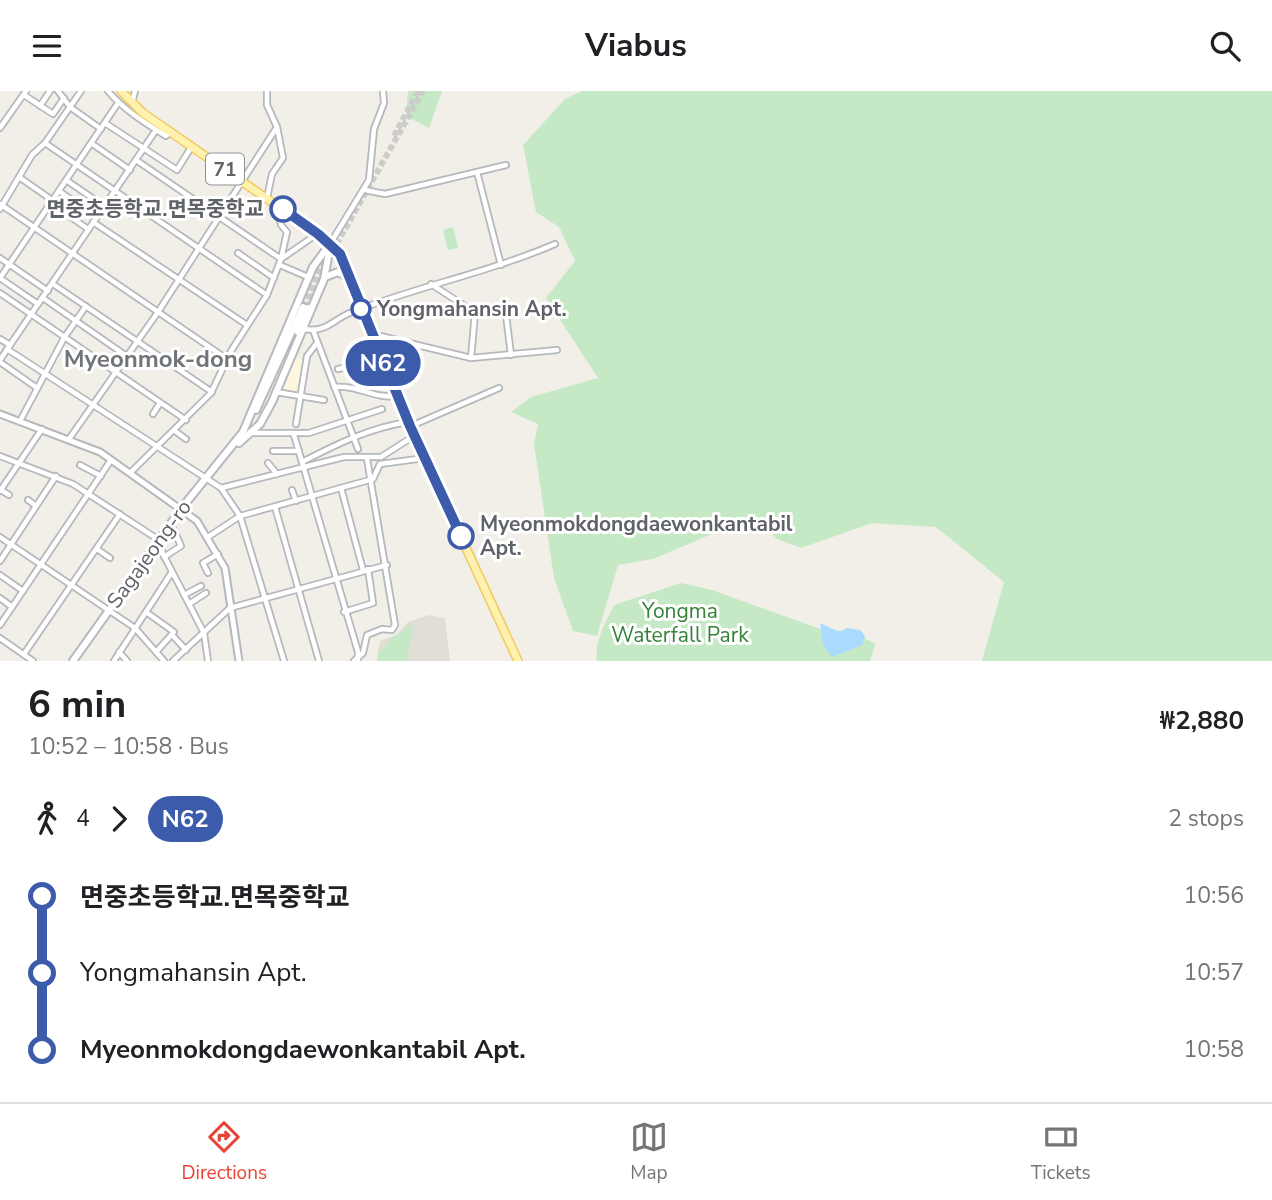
<!DOCTYPE html>
<meta charset="utf-8">
<style>
body{margin:0;font-family:"Nunito Sans","Noto Sans KR",sans-serif;background:#f2f2f2;color:#202124;height:100vh;display:flex;flex-direction:column;font-size:26px;white-space:nowrap}
*{box-sizing:border-box;margin:0}
p{font-size:23px;color:#757577}
.icon{flex:none;width:38px;height:38px;fill:none;stroke:currentColor;stroke-width:2;stroke-linecap:round;stroke-linejoin:round}
.map{position:relative;height:570px;overflow:hidden}
.panel{display:flex;flex-direction:column;background:#fff;flex:1}
.panel>*{flex:none}
.badge{padding:0 14px;border-radius:23px;font-size:24px;line-height:46px}
.map>.badge{position:absolute;translate:-50% -50%;box-shadow:0 0 0 4px #fff}
.legs{display:flex;align-items:center;gap:10px;height:77px;padding:0 28px;font-size:23px}
.legs p{margin-inline-start:auto}
.overview{display:flex;align-items:center;justify-content:space-between;height:119px;padding:0 28px}
h1{font-size:38px;font-weight:700;line-height:52px}
ul{padding:0 28px;list-style:none}
li{display:flex;align-items:center;gap:24px;height:77px;font-size:26px}
li i{display:grid;place-items:center;width:10px;height:100%;margin:0 9px;background:currentColor}
li i::after{content:'';width:18px;height:18px;margin:-9px;border:5px solid;border-radius:50%;background:#fff}
li p{margin-inline-start:auto}
li:first-child i{background:linear-gradient(#0000 50%,currentColor 0)}
li:last-child i{background:linear-gradient(currentColor 50%,#0000 0)}
header{display:flex;justify-content:space-between;align-items:center;height:91px;padding:0 28px;background:#fff;font-size:32px;font-weight:700}
.menu{display:flex;justify-content:space-around;align-items:center;height:98px;border-top:2px solid #e0e0e0;background:#fff;font-size:19px;color:#757577}
.menu a{display:grid;justify-items:center;gap:4px}
.menu .on{color:#ea4335}
.map>svg:first-child{display:block}
</style>
<header><svg class="icon" aria-label="menu" viewBox="0 0 24 24"><path d="M4 6h16M4 12h16M4 18h16"/></svg>Viabus<svg class="icon" aria-label="search" viewBox="0 0 24 24"><circle cx="10" cy="10" r="6"/><path d="M15 15l6 6"/></svg></header>
<div class="map">
<svg width="1272" height="570" viewBox="0 0 1272 570">
<rect width="100%" height="100%" fill="#f1efe8"/>
<polygon fill="#fef7e0" points="292,266 304,270 298,306 278,300"/>
<polygon fill="#e1ded6" points="429,524 445,527 450,570 377,570 380,550 396,544 408,531"/>
<g fill="#c5e8c5">
<polygon points="408,0 442,0 429,37 406,25"/>
<polygon points="582,0 1272,0 1272,570 982,570 1004,491 936,436 872,432 801,457 777,448 761,431 742,430 653,468 618,474 597,545 573,540 554,487 534,353 538,333 511,321 531,306 598,287 546,207 575,170 559,136 536,121 523,54 565,8"/>
<polygon points="453,136 458,157 448,159 443,139"/>
<path d="M 681,492 L 712,499 L 823,539 L 852,540 L 875,553 L 870,570 L 597,570 C 594,550 606,531 614,514 Z"/>
<polygon points="409,534 413,534 407,570 377,570 379,558 384,558 390,547 400,543"/>
</g>
<polygon fill="#aadaff" points="820,532 839,541 847,537 860,539 865,545 862,554 832,566 823,554"/>
<g fill="none" stroke-linecap="round" stroke-linejoin="round">
<g stroke="#ccccc8" stroke-width="6" stroke-dasharray="6 3" stroke-linecap="butt">
<polyline points="394,45 418,0"/>
<polyline points="332,161 423,0"/>
<polyline points="303,216 327,160"/>
<polyline points="308,217 325,177"/>
</g>
<g stroke="#b5b8bc" stroke-width="8">
<g id="minor">
<polyline points="58,0 70,16 101,38"/>
<path d="M 108,0 C 124,19 145,32 166,45 L 170,41"/>
<polyline points="24,4 53,23 64,7"/>
<polyline points="132,12 135,0"/>
<polyline points="40,15 50,0"/>
<polyline points="105,32 177,79 192,55"/>
<polyline points="0,37 26,0"/>
<polyline points="45,52 267,204"/>
<polyline points="91,52 130,79"/>
<polyline points="136,69 281,168 287,141 281,134 276,114"/>
<polyline points="477,81 501,174"/>
<polyline points="19,86 52,109"/>
<polyline points="66,89 104,115"/>
<polyline points="365,99 385,103 506,74"/>
<polyline points="59,100 96,126"/>
<polyline points="267,107 272,83 283,67 277,36"/>
<polyline points="51,112 88,138"/>
<polyline points="0,113 227,268"/>
<polyline points="0,118 32,64 45,52 81,0"/>
<polyline points="93,131 247,234"/>
<polyline points="330,153 369,89 374,38 384,12 383,0"/>
<polyline points="238,162 274,187"/>
<polyline points="0,167 48,200"/>
<polyline points="280,174 308,186"/>
<polyline points="0,187 118,12"/>
<polyline points="0,187 38,213"/>
<polyline points="53,193 212,301"/>
<polyline points="431,193 474,221 498,216 505,219 506,224 514,220"/>
<polyline points="0,202 186,329"/>
<polyline points="43,207 128,266"/>
<polyline points="506,224 511,264"/>
<path d="M 304,238 C 327,242 333,228 352,221 C 419,195 490,181 555,153"/>
<polyline points="313,239 358,358"/>
<polyline points="372,243 471,267 557,259"/>
<polyline points="0,248 10,254"/>
<polyline points="7,258 221,397 240,425 284,570"/>
<polyline points="471,267 475,222"/>
<polyline points="0,269 156,39"/>
<polyline points="0,271 37,297"/>
<polyline points="338,278 382,269"/>
<path d="M 334,296 C 360,294 373,308 397,305"/>
<polyline points="276,301 324,309"/>
<polyline points="153,323 160,312"/>
<polyline points="20,330 64,247 86,215"/>
<polyline points="296,333 307,265 317,252"/>
<polyline points="411,335 499,297"/>
<polyline points="175,340 186,348"/>
<polyline points="251,342 309,342 382,318"/>
<polyline points="294,344 358,561 358,570"/>
<polyline points="69,348 158,221 277,36 267,14 267,0"/>
<polyline points="273,360 299,360"/>
<polyline points="0,365 73,393 159,449 163,463 204,542 208,570"/>
<path d="M 302,371 C 337,353 369,337 408,331"/>
<polyline points="268,372 277,383"/>
<polyline points="80,374 101,385"/>
<polyline points="130,382 211,302 231,260 267,204 281,168 317,143"/>
<polyline points="221,397 344,366 381,366 414,345"/>
<polyline points="341,397 363,479"/>
<polyline points="1,399 9,404"/>
<polyline points="292,399 296,410"/>
<polyline points="0,400 42,338"/>
<polyline points="28,409 36,415"/>
<polyline points="275,416 319,570"/>
<polyline points="0,446 135,537 164,570"/>
<polyline points="208,446 240,425 373,388 380,373 425,367"/>
<polyline points="97,458 110,467"/>
<polyline points="164,466 181,455 171,433"/>
<polyline points="0,470 56,385"/>
<polyline points="208,482 203,472 218,463"/>
<polyline points="0,484 23,500"/>
<polyline points="184,504 201,495"/>
<polyline points="0,507 12,516"/>
<polyline points="189,513 206,502"/>
<polyline points="146,521 174,541 156,561"/>
<polyline points="344,521 373,512 368,478"/>
<polyline points="0,534 111,369"/>
<polyline points="173,545 186,559"/>
<polyline points="0,547 33,570"/>
<polyline points="119,561 127,570"/>
<polyline points="24,563 120,423"/>
<polyline points="114,570 172,481"/>
<polyline points="173,570 230,517 387,474"/>
<polyline points="354,570 363,562 367,544 382,538 392,539 395,534 367,368"/>
</g>
</g>
<g stroke="#b5b8bc" stroke-width="9">
<polyline id="tertiary" points="0,323 100,361 197,430 225,477 239,570"/>
</g>
<g stroke="#b6babf" stroke-width="10">
<g id="secondary">
<polyline points="325,186 338,181 349,187"/>
<polyline points="298,241 308,217"/>
<polyline points="256,319 303,216"/>
<polyline points="239,352 260,333 272,311 324,188 330,156"/>
<polyline points="73,570 181,418 243,341 313,176 330,153"/>
</g>
</g>
<g stroke="#f2c960" stroke-width="10">
<polyline id="primary" points="121,0 143,22 318,143 338,160 410,335 518,570"/>
</g>
<use href="#minor" stroke="#fff" stroke-width="4.5"/>
<use href="#tertiary" stroke="#fff" stroke-width="5"/>
<use href="#secondary" stroke="#fff" stroke-width="6"/>
<use href="#primary" stroke="#fff2af" stroke-width="7"/>
</g>
<g fill="none" stroke-linecap="round" stroke-linejoin="round">
<g stroke="#fff" stroke-width="16">
<polyline id="line-1" points="283,118 318,143 340,163 410,335 461,445"/>
</g>
<use href="#line-1" stroke="#3d5bab" stroke-width="10"/>
</g>
<g fill="#fff" stroke="#3d5bab" stroke-width="3.5">
<circle cx="283" cy="118" r="12"/>
<circle cx="361" cy="218" r="9"/>
<circle cx="461" cy="445" r="12"/>
</g>
<g text-anchor="middle" stroke-width="6" stroke-linejoin="round" paint-order="stroke">
<rect fill="#fff" stroke="#8f9295" stroke-width="2" x="206" y="62.5" width="38" height="31" rx="5"/>
<g font-size="19" font-weight="bold" fill="#5f6368">
<text x="225" y="85">71</text>
</g>
<g font-size="21" font-weight="bold" fill="#5f6368" stroke="#fff" text-anchor="start">
<text x="264" y="125" text-anchor="end">면중초등학교.면목중학교</text>
<text x="377" y="225">Yongmahansin Apt.</text>
<text x="480" y="440">Myeonmokdongdaewonkantabil<tspan x="480" dy="24">Apt.</tspan></text>
</g>
<g font-size="21" fill="#5f6368" stroke="#fff">
<text transform="translate(149 463) rotate(-54)" y="7">Sagajeong-ro</text>
</g>
<g font-size="21" fill="#348238" stroke="#fff">
<text x="680" y="527">Yongma<tspan x="680" dy="24">Waterfall Park</tspan></text>
</g>
<g font-size="24" font-weight="bold" fill="#70757a" stroke="#fff">
<text x="158" y="276">Myeonmok-dong</text>
</g>
</g>
</svg>
<b class="badge" style="left:383px;top:272px;background:#3d5bab;color:#fff">N62</b>
</div>
<section class="panel">
<div class="overview"><div><h1>6 min</h1><p>10:52 – 10:58 · Bus</p></div><b>₩2,880</b></div>
<div class="legs"><svg class="icon" aria-label="walk" viewBox="0 0 24 24"><circle cx="13" cy="4" r="2"/><path d="M13 8l-2 6 4 7M11 14l-3 7M7 12l3-4h3l4 4"/></svg>4<svg class="icon" aria-label="forward" viewBox="0 0 24 24"><path d="M9 5l7 7-7 7"/></svg><b class="badge" style="background:#3d5bab;color:#fff">N62</b><p>2 stops</p></div>
<ul>
<li><i style="color:#3d5bab"></i><b>면중초등학교.면목중학교</b><p>10:56</p></li>
<li><i style="color:#3d5bab"></i><span>Yongmahansin Apt.</span><p>10:57</p></li>
<li><i style="color:#3d5bab"></i><b>Myeonmokdongdaewonkantabil Apt.</b><p>10:58</p></li>
</ul>
</section>
<nav class="menu">
<a class="on"><svg class="icon" aria-label="directions" viewBox="0 0 24 24"><path d="M12 3l9 9-9 9-9-9zM9 14v-3h6M13 9l2 2-2 2"/></svg>Directions</a>
<a><svg class="icon" aria-label="map" viewBox="0 0 24 24"><path d="M3 6l6-2 6 2 6-2v14l-6 2-6-2-6 2zM9 4v14M15 6v14"/></svg>Map</a>
<a><svg class="icon" aria-label="tickets" viewBox="0 0 24 24"><path d="M3 7h18v10H3zM15 7v10"/></svg>Tickets</a>
</nav>
